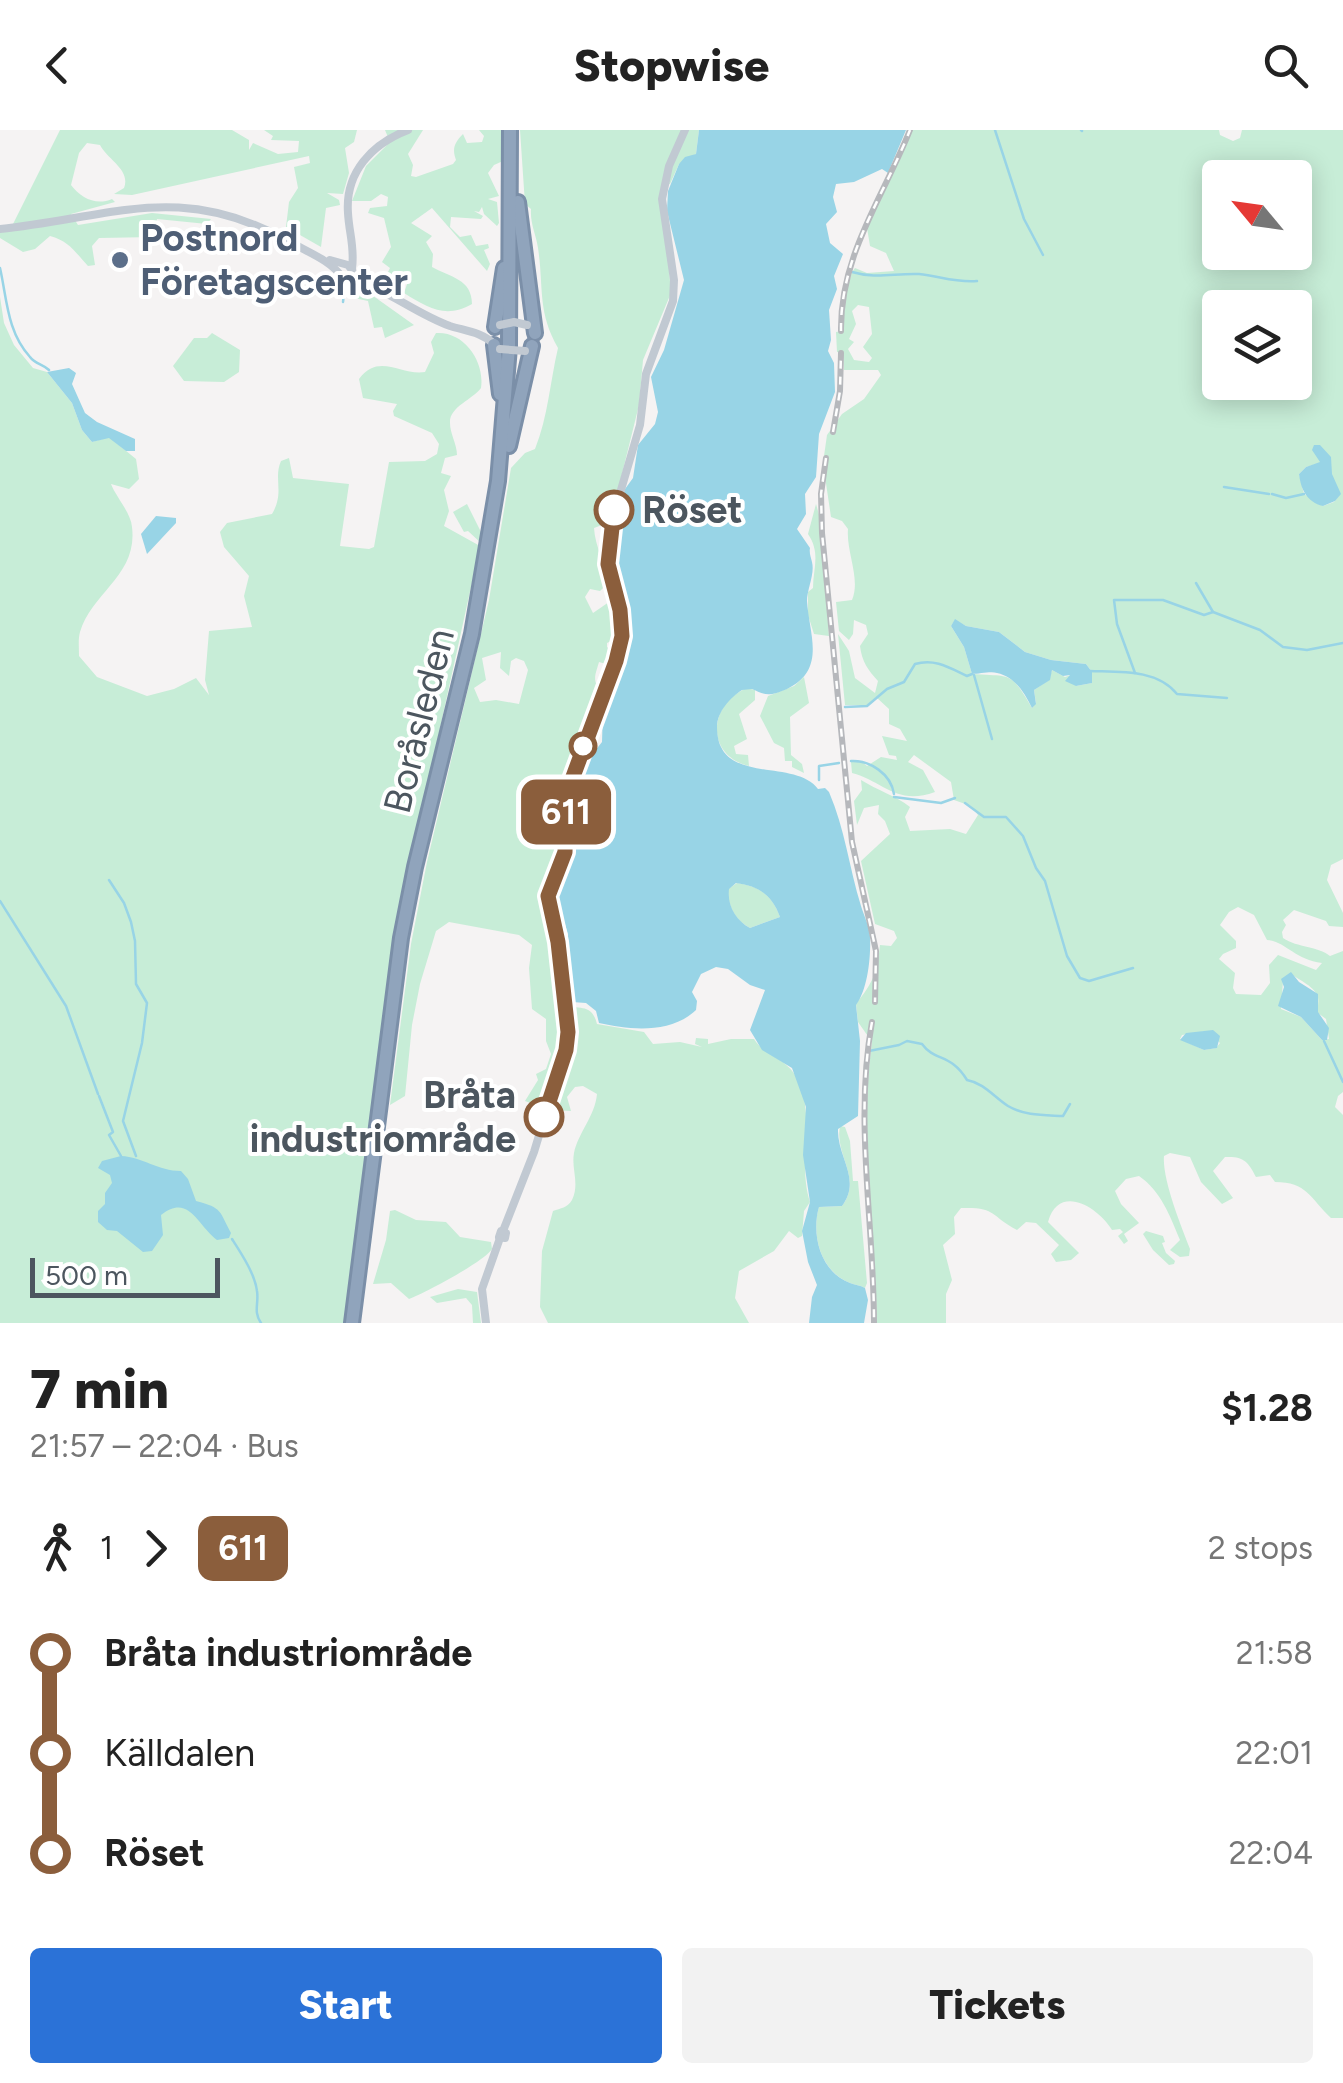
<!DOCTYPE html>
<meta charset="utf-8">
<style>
body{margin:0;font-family:Figtree,sans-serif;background:#f2f2f2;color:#222;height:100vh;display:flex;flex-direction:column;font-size:38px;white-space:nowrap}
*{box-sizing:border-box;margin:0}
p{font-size:32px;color:#767676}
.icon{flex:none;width:55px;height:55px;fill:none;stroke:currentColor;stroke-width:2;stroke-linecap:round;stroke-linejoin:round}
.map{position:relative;height:1193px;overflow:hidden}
.sheet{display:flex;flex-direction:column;background:#fff;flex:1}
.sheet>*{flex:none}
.badge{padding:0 20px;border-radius:15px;font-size:35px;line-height:65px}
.needle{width:65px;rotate:299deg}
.fabs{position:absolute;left:1202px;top:30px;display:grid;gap:20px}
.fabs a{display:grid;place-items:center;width:110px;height:110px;border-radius:10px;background:#fff;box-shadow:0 5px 25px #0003;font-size:50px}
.scale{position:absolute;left:30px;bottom:25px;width:190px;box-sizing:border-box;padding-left:10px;border:5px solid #4c565f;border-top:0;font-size:28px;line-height:35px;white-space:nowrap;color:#4c565f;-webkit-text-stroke:8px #fff;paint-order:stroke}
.map>.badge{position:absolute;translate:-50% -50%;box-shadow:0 0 0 5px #fff}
.legs{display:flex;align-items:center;gap:15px;height:110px;padding:0 30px;font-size:32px}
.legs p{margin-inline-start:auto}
.overview{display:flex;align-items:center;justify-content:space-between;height:170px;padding:0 30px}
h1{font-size:55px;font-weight:800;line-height:75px}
.primary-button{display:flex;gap:20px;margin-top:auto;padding:20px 30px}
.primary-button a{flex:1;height:115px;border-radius:10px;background:#2b72d7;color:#fff;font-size:40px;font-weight:800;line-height:115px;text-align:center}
.primary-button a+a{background:#f2f2f2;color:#222}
ul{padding:0 30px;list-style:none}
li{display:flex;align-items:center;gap:35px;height:100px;font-size:38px}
li i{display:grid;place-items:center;width:15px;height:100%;margin:0 12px;background:currentColor}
li i::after{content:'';width:25px;height:25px;margin:-12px;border:8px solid;border-radius:50%;background:#fff}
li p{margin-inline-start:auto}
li:first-child i{background:linear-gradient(#0000 50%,currentColor 0)}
li:last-child i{background:linear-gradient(currentColor 50%,#0000 0)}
header{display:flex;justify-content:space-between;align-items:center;height:130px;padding:0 30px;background:#fff;font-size:45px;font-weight:800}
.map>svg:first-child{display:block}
</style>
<header><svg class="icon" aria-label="back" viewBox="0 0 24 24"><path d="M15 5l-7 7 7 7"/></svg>Stopwise<svg class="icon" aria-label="search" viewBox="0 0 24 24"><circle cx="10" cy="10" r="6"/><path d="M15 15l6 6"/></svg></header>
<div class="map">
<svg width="1343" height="1193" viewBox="0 0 1343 1193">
<rect width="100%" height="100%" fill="#f5f3f3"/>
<g fill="#c7edd7" fill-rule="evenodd">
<path d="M 60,0 L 232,0 L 249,10 L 249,20 L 253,13 L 278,24 L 298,22 L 299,11 L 271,10 L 273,6 L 264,0 L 357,0 L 354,12 L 345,18 L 349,43 L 343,64 L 327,63 L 339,70 L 340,75 L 326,78 L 321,117 L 286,97 L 289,72 L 298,58 L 294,37 L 310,33 L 309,26 L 132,65 L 114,64 L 124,58 C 131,40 108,30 100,15 L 87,13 L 79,23 L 71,55 C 81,68 96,76 112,69 L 115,72 L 71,84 L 78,95 L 152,83 L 211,89 L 207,94 L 157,89 L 154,107 L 99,108 L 92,116 L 95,135 L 88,136 C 75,122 69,111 50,106 L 35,119 L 23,122 L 0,108 L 0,96 L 13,94 Z"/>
<path d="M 385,0 L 423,0 L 408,24 L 413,35 L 411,46 L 416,47 L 453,34 L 456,30 C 452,19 454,13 463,4 L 467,13 L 482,12 L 484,6 L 479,0 L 503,0 L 503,31 L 494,35 L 488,43 L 499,66 L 488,69 L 497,72 L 499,93 L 497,96 L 484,84 L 482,77 L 479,82 L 474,81 L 483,86 L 481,89 L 451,87 L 450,97 L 460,107 L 471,105 L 476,116 L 488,114 L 489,118 L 484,120 L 490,134 L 487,141 L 432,78 L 411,93 L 432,106 L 426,112 L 433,124 L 432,137 C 450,147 472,149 472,174 C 446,189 428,178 404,163 L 408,151 L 387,144 L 390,138 L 382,132 L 391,117 L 384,88 L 368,83 L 370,78 L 387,76 L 388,67 L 381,64 L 371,71 L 352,71 L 366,36 L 390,12 Z"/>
<path d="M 520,0 L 699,0 L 696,24 L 679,34 L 670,54 L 662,55 L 671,163 L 643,230 L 639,275 L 620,352 L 616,364 L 602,367 L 597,376 L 607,395 L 608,402 L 602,395 L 594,398 C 595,417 606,434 607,454 L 600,461 L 590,459 L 585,467 L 593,483 L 609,472 L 613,474 L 620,496 L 619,507 L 607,513 L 607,517 L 616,526 L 613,536 L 599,532 C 595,546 592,550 601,562 L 573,632 L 564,671 L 565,719 L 546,771 L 557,806 L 563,876 C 581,879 592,874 597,894 L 644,902 L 653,914 L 680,912 L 702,917 L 695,914 L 696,908 L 708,909 L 708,914 L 731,909 L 754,909 C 766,928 786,926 798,950 C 816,988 797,1032 810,1072 L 804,1081 L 802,1106 L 798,1108 L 789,1101 L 774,1121 L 739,1141 L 735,1168 L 749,1193 L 548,1193 L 540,1177 L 542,1121 L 553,1081 C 561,1078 567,1078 572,1070 C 580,1053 571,1039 574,1023 C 578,1003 595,986 597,964 L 583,956 L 575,957 L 567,967 L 571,981 L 553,980 L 558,957 L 552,955 L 544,978 L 525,971 L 538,950 L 536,944 L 546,939 L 551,924 L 546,911 L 546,889 L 532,879 L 529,838 L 532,815 L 519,805 L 449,792 L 436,801 L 420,854 L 412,895 L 405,966 L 390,975 L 411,814 L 427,732 L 489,470 L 511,338 L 525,323 L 535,319 C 548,287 550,252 558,218 C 537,181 544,158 538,118 C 536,104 530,94 531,79 L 525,74 ZM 501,522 L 500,538 L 509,546 L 511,531 L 516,528 L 524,531 L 528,540 L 519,574 L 496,570 L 480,572 L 474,558 L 486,550 L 482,528 Z"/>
<path d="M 912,0 L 1219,0 L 1220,5 L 1233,11 L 1240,8 L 1242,0 L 1343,0 L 1343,729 L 1331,735 L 1327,750 L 1343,783 L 1343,797 L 1329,796 L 1326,791 L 1294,780 L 1283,790 L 1286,795 L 1282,802 L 1283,808 C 1298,818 1318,816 1330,826 L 1343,821 L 1343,962 L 1338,966 L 1335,977 L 1343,985 L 1343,1088 L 1331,1088 C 1310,1068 1307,1052 1275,1052 L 1270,1045 L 1256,1047 C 1248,1031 1243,1026 1225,1027 L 1213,1041 L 1233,1068 L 1222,1074 L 1201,1052 L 1190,1027 L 1170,1023 L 1164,1026 C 1162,1049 1181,1096 1190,1119 L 1189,1126 L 1180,1127 L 1170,1120 L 1180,1110 C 1170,1086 1161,1061 1139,1046 L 1126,1049 L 1115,1061 L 1121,1074 L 1139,1093 L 1124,1104 L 1128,1111 L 1124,1114 L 1118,1106 L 1123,1102 L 1120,1099 L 1112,1100 C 1098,1077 1059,1053 1048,1092 L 1079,1123 L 1071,1130 L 1056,1132 L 1051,1124 L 1059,1115 L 1036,1093 L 1026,1092 L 1017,1100 C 989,1085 997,1077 961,1078 L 954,1087 L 955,1104 L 943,1115 L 952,1150 L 946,1164 L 946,1193 L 877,1193 C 875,1100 859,1004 872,912 L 858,892 L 856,874 C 874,851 877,843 880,815 L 891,816 L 897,808 L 894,801 L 875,794 L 861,731 L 890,704 L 885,691 L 878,684 L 879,675 L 864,678 L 857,695 L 854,671 L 862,660 L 861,650 C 877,660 896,666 910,677 L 905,687 L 910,701 L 950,699 L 966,704 L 978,685 L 971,676 L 954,670 L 951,652 L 914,625 L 908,632 L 923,640 L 935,662 C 896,676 883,651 852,643 L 851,632 L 862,632 L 867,636 L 881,627 L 897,630 L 896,626 L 889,625 L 882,606 L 907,611 L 900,599 L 889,594 L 889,579 L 876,567 L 867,575 L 845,575 L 838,504 L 849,521 L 855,548 L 875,563 L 878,551 C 868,540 862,532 860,516 L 868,504 L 866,495 L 854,490 L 853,504 L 849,510 L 839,501 L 836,472 L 852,470 C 861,449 846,422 848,399 L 842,391 L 831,387 L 823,333 L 827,305 L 842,284 L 864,269 L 881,245 L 878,240 L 844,240 L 843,223 L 837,222 L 836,202 L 842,201 L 844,169 L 852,142 L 855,138 L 867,143 L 894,141 L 886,123 L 870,116 L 867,98 ZM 1220,48 L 1295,48 L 1295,122 L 1220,122 ZM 858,175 L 869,177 L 872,204 L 863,217 L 872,228 L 869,232 L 854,230 L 848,219 L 854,212 L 849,209 L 856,194 L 852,181 ZM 1220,178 L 1295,178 L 1295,252 L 1220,252 ZM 1320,333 L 1340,364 L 1334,372 L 1323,376 L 1304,364 L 1299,344 L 1306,337 ZM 955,490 L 966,496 L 999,502 L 1025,522 L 1051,530 L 1086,534 L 1092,542 L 1092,553 L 1076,556 L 1071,545 L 1065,547 L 1052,540 L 1049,550 L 1034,560 L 1036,573 L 1032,578 C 1010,540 1011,547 972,544 L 964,517 L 951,496 ZM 1238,777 L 1254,785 L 1267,810 C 1285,811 1295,830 1322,833 L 1316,840 L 1278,825 L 1269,835 L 1270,853 L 1261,865 L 1236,864 L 1233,858 L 1235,843 L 1219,829 L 1223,824 L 1236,818 L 1236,811 L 1220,795 L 1229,782 ZM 1291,844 C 1299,850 1316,857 1318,868 C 1319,873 1317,878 1318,883 L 1326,889 L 1329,909 L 1322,910 L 1301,887 L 1281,879 L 1283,851 ZM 1207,901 L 1220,913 L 1216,918 L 1204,920 L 1180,909 L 1182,905 Z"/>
<polygon points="362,158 414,195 385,208 382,197 374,198 368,171 354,168 356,160"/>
<path d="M 0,167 L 4,193 L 14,215 L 33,238 L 47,242 L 72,273 L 82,300 L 92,312 L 109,307 L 136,329 L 139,349 L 129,359 L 111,354 C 116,367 131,383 132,397 C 138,445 92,462 80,502 C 78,509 79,518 79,526 L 97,547 L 147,566 L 174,559 L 196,548 L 209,565 L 205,550 L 209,501 L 252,497 L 244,466 L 249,446 L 224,417 L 220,402 L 227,393 L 272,384 C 285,362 273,349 281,331 L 289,328 L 293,348 L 349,354 L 340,416 L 369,419 L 374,417 L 389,332 L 425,331 L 437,324 L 439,314 L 432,303 L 394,286 L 393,281 L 397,274 L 363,268 L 359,249 C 379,222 401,246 425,242 L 434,223 L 431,212 L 436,203 C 464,201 485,231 481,258 C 472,270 449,277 450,293 C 450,304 457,314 457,325 L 445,328 L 441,343 L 451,346 L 444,360 L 449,381 L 444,396 L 480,416 L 415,712 L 387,860 L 347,1193 L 0,1193 Z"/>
<polygon points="212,203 240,220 239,242 224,252 184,251 173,236 194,208 207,208"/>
<polygon points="467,374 482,404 481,413 468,401 464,402 453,382"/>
<path d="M 816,374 L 820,388 L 829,506 L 814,504 L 808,485 L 808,462 L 813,458 C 813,439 821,423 808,404 Z"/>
<polygon points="804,547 809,573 790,587 791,625 802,634 804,643 792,637 792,631 785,631 784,618 774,613 760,586 768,566 794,556"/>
<path d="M 747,558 L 755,560 L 755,570 L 739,584 L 747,609 L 734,616 L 736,624 L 748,625 L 749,636 C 705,625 708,574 747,558 Z"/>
<path d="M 737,753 C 759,756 772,765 780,787 L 750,798 C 736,791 727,776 728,759 Z"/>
<path d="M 840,996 L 845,997 L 850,1011 L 853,1051 L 858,1051 L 867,1153 L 865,1158 C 860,1155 855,1155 850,1153 C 820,1141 811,1104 819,1077 L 842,1076 C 863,1048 834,1025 840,996 Z"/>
<path d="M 395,1080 L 416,1090 L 446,1092 L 460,1107 L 491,1112 L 492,1119 C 485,1131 425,1163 409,1169 L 391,1153 L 373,1154 L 386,1110 L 390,1081 Z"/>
<polygon points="1146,1101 1163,1106 1165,1112 1162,1113 1166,1123 1175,1131 1174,1134 1169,1135 1153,1120 1143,1104"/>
<polygon points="458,1159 477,1162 481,1193 473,1193 472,1175 466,1168 437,1173 430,1167"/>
</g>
<g fill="#98d4e6" fill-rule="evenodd">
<path d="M 699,0 L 906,0 L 888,43 L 882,39 L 854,52 L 836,54 L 833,67 L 837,82 L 826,94 L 830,113 L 843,124 L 834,146 L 837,159 L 829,180 L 831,210 L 828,221 L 834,233 L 835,262 L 819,304 L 816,347 L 805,364 L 806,384 L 797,399 L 810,418 C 809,423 811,428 812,432 C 815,444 807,459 807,471 C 809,504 827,540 787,559 C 770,566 767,566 752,559 L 742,560 C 730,568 717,582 717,597 C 717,657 794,627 818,659 L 825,658 L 829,662 C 845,699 849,737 861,776 C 864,786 869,795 870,806 C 871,826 868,859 856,875 L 860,911 L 858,986 L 838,999 C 837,1027 862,1049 842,1076 L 819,1077 C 811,1104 820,1142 850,1153 C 855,1155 860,1155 865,1158 L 868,1170 L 864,1193 L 809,1193 L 812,1167 L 817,1155 L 808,1132 L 802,1101 L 810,1072 L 803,1025 L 806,977 L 792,938 L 762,920 L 750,900 L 765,860 L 750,855 L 728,839 L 716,837 L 701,844 L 692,862 L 697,871 L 696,880 C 671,904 630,900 599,893 L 596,881 L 586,873 L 572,872 L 567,864 L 568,804 L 563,788 L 555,779 L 553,762 L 573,716 L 569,687 L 574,660 L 583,636 L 602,612 L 603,578 L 629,509 L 625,472 L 612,443 L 619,418 L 617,387 L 625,359 L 633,348 L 638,315 L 655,294 L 658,282 L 651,247 L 664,220 L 684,150 L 667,81 L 668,61 L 679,34 L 685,27 L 696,24 ZM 736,753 C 759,756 772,765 780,787 L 750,798 C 736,790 727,776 729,759 Z"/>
<polygon points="69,238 76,243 72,254 85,283 97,292 135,309 135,321 126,321 109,308 92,312 82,300 72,273 47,242"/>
<path d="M 1314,315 L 1320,315 L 1331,327 L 1332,344 L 1341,364 L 1335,371 L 1323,376 C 1307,372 1301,360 1299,344 L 1306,337 L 1320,332 L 1312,320 Z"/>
<polygon points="156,386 176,388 176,393 147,424 141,404"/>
<path d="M 955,489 L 966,496 L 999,502 L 1025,522 L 1051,530 L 1086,534 L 1092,542 L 1092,553 L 1076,556 L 1065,551 L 1070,545 L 1063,546 L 1052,540 L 1050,550 L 1034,560 L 1036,574 L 1032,578 C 1024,562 1015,547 997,543 C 991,541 979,544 972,544 L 964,517 L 951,496 Z"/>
<polygon points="1291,842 1299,852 1318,864 1318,882 1329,898 1327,910 1322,910 1301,887 1278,876 1284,857 1281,849"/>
<polygon points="1213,900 1220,906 1217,918 1204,920 1180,910 1186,903"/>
<path d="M 121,1026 C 143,1027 158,1041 181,1041 L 188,1049 L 196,1071 C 223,1078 219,1081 231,1103 L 229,1108 L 217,1110 C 197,1095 189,1063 161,1085 L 163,1105 L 152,1121 L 143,1122 L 117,1101 L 107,1100 L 98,1092 L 98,1081 L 105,1074 L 105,1063 L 112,1053 L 110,1045 L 98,1038 L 102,1031 Z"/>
</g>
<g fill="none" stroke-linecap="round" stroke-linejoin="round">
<g stroke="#98d4e6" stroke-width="2.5">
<polyline points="995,0 1024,89 1043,125"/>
<polyline points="1081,0 1082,1"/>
<path d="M 0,138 C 7,169 7,202 30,227 C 35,234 43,234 49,240"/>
<path d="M 852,142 C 875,149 895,143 919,144 C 939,146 956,153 977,151"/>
<polyline points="343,172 345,155"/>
<polyline points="1224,357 1269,364"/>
<polyline points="1272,364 1286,368 1304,364"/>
<polyline points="1196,453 1213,482 1260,500 1283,517 1307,520 1343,513"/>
<path d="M 1090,541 C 1120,542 1157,539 1177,564 L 1227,568"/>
<polyline points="1135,543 1117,494 1114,470 1163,470 1204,485 1213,482"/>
<polyline points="974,545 992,609"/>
<path d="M 845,577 L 867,576 L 887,559 L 904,552 L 915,534 C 935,528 950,538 967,546 L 972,544"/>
<path d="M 851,631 C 870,630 891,644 894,664"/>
<polyline points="819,650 819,636 839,633"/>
<polyline points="894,667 941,673 955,668"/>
<polyline points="965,673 984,687 1006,687 1023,706 1036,738 1045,751 1067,826 1080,848 1089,851 1133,838"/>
<polyline points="109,750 124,773 131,792 135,811 136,854 147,873 142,913 123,991 136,1026"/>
<polyline points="0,771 66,876 98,964"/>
<polyline points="1324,911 1343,952"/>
<path d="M 869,921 L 899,915 L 907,911 L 922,914 C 935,932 951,923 967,950 C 984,953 994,967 1008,976 C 1025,986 1044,985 1063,986 L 1070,974"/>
<polyline points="99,966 113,1002 109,1005 121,1026"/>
<path d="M 232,1109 C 241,1123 255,1144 257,1161 C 259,1174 253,1181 261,1193"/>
</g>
<g stroke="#7b8fa8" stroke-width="18">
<g id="highway">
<polyline points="518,72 535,203"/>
<polyline points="495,197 504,138"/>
<polyline points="494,215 500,264"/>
<polyline points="509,316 532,216"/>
<polyline points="352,1193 401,808 415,737 472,504 498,351 509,217 510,0"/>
</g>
</g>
<g stroke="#c1c9d2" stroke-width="8">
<path d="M 0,99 C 114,87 181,50 292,113 C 310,123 331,131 342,147 C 380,153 413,183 450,196 C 466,201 481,202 494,214"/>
<polyline points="330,130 348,135 352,140"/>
<path d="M 352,138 C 355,118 349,103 348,83 C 345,42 372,14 408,0"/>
<polygon points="501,1101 506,1103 505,1108 499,1107"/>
<polyline points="503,1101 534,1022 567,913 558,812 548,766 565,722 566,679 571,652 616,531 622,506 621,480 608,440 611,394 640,295 646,244 673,171 674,150 662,69 669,36 685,0"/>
<polyline points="486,1193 482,1159 500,1108"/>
</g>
<use href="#highway" stroke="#90a4bc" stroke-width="12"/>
<g stroke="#b6b8bc" stroke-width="6">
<g id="rail">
<path d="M 841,201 C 840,125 883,68 910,0"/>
<polyline points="833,302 840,261 841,223"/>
<polyline points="826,328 821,364 822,403 852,712 876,821 875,872"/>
<path d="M 872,892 C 854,991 874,1092 874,1193"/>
</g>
</g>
<use href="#rail" stroke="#fff" stroke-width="2.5" stroke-dasharray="8" stroke-linecap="butt"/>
<g stroke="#c1c9d2" stroke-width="8">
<polyline points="500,195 514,192 527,195"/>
<polyline points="500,219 525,221"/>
</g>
</g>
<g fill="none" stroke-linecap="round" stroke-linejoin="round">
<g stroke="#fff" stroke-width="22">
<polyline id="line-1" points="544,987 566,920 568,902 558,812 548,766 565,722 566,679 571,652 616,531 622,506 620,480 608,434 614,380"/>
</g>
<use href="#line-1" stroke="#8b5e3c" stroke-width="15"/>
</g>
<circle fill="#5c6f8a" stroke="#fff" stroke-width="4" cx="120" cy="130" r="10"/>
<g fill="#fff" stroke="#8b5e3c" stroke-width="5">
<circle cx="614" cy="380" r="18"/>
<circle cx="583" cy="616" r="12"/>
<circle cx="544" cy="987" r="18"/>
</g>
<g text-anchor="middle" stroke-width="8" stroke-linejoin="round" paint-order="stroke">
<g font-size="38" font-weight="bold" fill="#4e5e75" stroke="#fff" text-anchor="start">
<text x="140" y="121">Postnord<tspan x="140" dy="44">Företagscenter</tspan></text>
</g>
<g font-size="38" font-weight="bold" fill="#4c565f" stroke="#fff" text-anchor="start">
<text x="642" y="393">Röset</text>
<text x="516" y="978" text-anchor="end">Bråta<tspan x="516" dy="44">industriområde</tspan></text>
</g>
<g font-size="38" fill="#4c565f" stroke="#fff">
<text transform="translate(419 591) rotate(-76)" y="13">Boråsleden</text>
</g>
</g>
</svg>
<div class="fabs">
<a><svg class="needle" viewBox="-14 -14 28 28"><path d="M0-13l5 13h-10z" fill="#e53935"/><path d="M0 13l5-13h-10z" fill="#767676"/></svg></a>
<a><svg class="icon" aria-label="layers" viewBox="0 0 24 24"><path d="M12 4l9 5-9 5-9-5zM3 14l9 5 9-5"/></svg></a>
</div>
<div class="scale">500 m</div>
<b class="badge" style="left:566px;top:682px;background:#8b5e3c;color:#fff">611</b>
</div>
<section class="sheet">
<div class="overview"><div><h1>7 min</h1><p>21:57 – 22:04 · Bus</p></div><b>$1.28</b></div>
<div class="legs"><svg class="icon" aria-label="walk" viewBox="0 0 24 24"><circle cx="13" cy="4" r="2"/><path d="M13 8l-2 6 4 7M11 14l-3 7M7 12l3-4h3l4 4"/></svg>1<svg class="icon" aria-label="forward" viewBox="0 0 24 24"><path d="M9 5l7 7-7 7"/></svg><b class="badge" style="background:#8b5e3c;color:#fff">611</b><p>2 stops</p></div>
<ul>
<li><i style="color:#8b5e3c"></i><b>Bråta industriområde</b><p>21:58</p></li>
<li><i style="color:#8b5e3c"></i><span>Källdalen</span><p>22:01</p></li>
<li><i style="color:#8b5e3c"></i><b>Röset</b><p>22:04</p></li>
</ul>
<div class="primary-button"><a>Start</a><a>Tickets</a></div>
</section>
